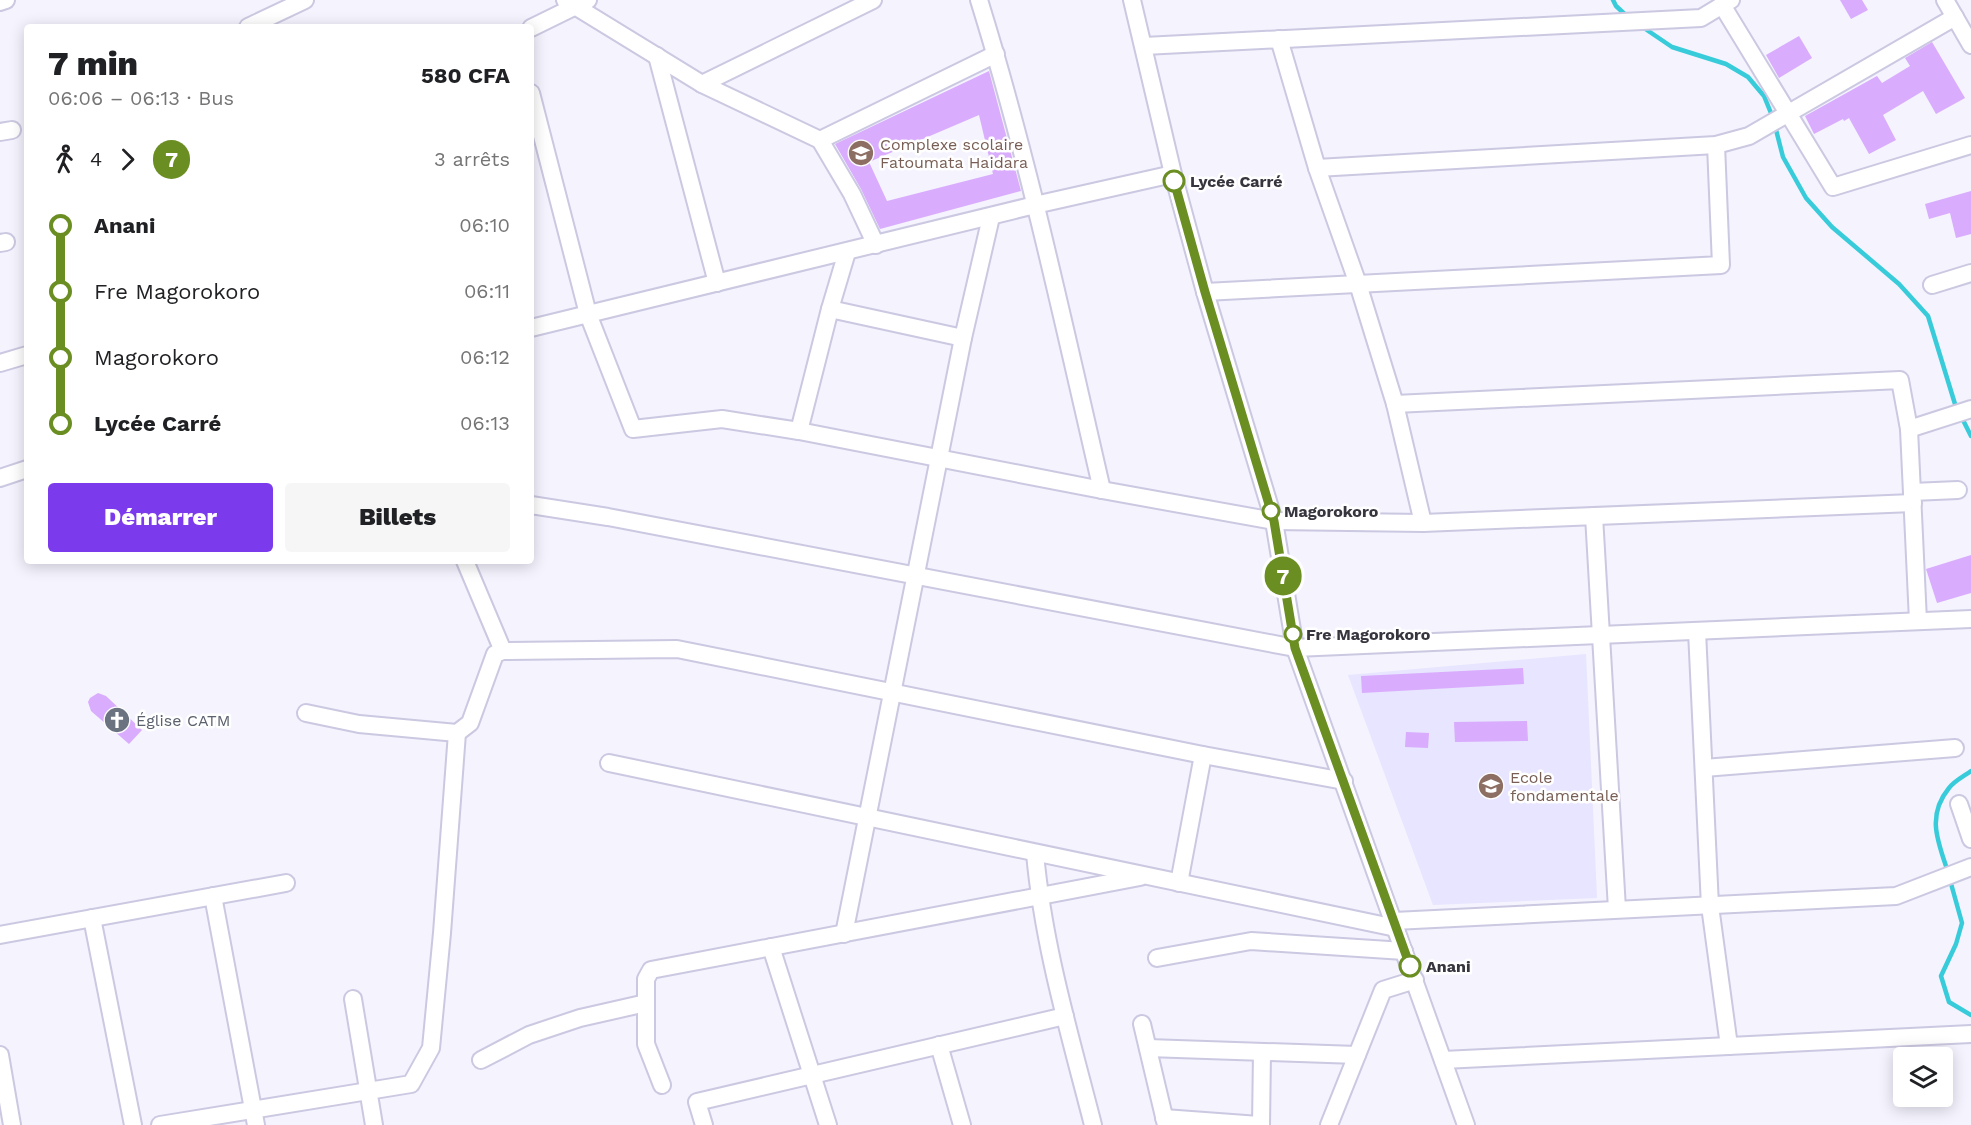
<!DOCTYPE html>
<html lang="fr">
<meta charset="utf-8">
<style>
body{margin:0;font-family:"Work Sans",sans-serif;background:#f6f6f6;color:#202124;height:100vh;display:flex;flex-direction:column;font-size:22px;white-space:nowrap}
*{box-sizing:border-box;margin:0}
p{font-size:20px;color:#757577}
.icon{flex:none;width:33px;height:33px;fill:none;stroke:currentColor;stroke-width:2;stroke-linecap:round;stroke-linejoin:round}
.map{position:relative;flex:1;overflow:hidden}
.details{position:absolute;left:24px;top:24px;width:510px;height:540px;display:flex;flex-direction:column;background:#fff;border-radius:6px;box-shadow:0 3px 15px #0003}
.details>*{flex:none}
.badge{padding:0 12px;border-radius:20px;font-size:21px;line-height:39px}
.buttons{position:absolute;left:1893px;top:1047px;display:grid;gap:12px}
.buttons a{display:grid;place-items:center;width:60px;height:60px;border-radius:6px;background:#fff;box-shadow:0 3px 15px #0003;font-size:30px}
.map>.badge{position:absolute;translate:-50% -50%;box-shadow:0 0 0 3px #fff}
.legs{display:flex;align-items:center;gap:9px;height:66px;padding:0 24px;font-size:20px}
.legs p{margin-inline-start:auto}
.summary{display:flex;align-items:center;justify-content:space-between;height:102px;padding:0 24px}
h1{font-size:33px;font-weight:800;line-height:45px}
.cta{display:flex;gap:12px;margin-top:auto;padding:12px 24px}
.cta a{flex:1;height:69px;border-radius:6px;background:#7c3aed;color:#fff;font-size:24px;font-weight:800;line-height:69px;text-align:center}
.cta a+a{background:#f6f6f6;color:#202124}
ul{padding:0 24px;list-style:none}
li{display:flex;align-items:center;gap:21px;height:66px;font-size:22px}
li i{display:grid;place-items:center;width:9px;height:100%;margin:0 8px;background:currentColor}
li i::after{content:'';width:15px;height:15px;margin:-8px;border:4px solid;border-radius:50%;background:#fff}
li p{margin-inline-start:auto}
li:first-child i{background:linear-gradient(#0000 50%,currentColor 0)}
li:last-child i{background:linear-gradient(currentColor 50%,#0000 0)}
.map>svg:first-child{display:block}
</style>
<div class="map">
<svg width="1971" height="1125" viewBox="0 0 1971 1125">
<rect width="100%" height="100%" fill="#f4f3fe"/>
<polygon fill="#e7e5ff" points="1586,654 1597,898 1433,905 1348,675"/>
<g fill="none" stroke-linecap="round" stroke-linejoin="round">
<g stroke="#38cbda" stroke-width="4.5">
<polyline points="1613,0 1616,6 1629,18"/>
<polyline points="1641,26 1672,47 1726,64 1748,77 1764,96 1773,118"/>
<polyline points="1775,126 1783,157 1806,198 1832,227 1899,284 1928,316 1955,404 1971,436"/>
<path d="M 1948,872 C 1938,842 1926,816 1949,788 C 1954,781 1964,776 1971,771"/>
<polyline points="1950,880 1962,923 1956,944 1941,976 1949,1002 1971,1015"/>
</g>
</g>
<g fill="#d9acfd" fill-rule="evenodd">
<polygon points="1840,0 1862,0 1868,10 1851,19"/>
<polygon points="1799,36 1812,58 1779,78 1766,55"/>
<polygon points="1932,42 1965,98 1936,114 1923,91 1883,115 1896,140 1869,154 1849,118 1844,121 1843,119 1814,134 1805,116 1877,76 1882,83 1910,66 1905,58"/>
<path d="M 989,71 L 1021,191 L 880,229 L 861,189 L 835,144 ZM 979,115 L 993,174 L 887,201 L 869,162 Z"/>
<polygon points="1971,191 1971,234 1956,238 1950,213 1929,219 1925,204"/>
<polygon points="1971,555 1971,593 1937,603 1926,569"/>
<polygon points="1523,668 1524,684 1362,693 1361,676"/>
<polygon points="98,693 106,696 142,730 129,744 91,711 88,702 90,698"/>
<polygon points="1527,721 1528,741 1455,742 1454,722"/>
<polygon points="1406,732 1429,733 1428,748 1405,747"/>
</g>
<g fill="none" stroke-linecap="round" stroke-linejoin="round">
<g stroke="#cbc8e1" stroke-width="20">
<g id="street">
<polyline points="565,0 702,84 820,140 852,194 876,245"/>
<path d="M 979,0 C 1029,161 1064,326 1102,490"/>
<polyline points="1132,0 1173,174 1205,292 1274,521 1295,648 1466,1125"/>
<polyline points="1945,0 1971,45"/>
<polyline points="0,2 6,0"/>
<polyline points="1722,5 1833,187 1971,145"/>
<polyline points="248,27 305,0"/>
<polyline points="531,28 588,0"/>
<polyline points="1279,39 1317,168 1358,284 1395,404 1423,523"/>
<polyline points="1144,46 1701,18 1731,0"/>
<polyline points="657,56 717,283"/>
<polyline points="702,84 873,0"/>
<polyline points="531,93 588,314 633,429 722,419 799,431 1102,490 1274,521 1423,523 1913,503"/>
<polyline points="0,132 12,130"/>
<polyline points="820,140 996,54"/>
<polyline points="1317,168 1716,145 1749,136 1955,17"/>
<polyline points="0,243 6,242"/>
<polyline points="1932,285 1971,273"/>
<polyline points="1205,292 1721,265 1716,145"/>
<polyline points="830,309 963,338"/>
<polyline points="531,328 1035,205 1173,174"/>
<polyline points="0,363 27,355"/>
<polyline points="1395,404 1900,380 1909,429 1918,621"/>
<polyline points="1909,429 1971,409"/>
<polyline points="799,431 830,309 847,252"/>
<polyline points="0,478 27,469"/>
<polyline points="1912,492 1958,490"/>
<polyline points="531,505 608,517 1295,648 1971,619"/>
<polyline points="1594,516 1617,909"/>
<polyline points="465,561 503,651"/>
<polyline points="1697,631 1710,906 1729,1046"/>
<polyline points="306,713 359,724 457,733 470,723 495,654 503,651 677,649 1203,755 1344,781"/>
<polyline points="609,763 1396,928"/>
<polyline points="1704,768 1955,748"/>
<polyline points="1959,804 1971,839"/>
<path d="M 1035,853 C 1043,945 1070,1035 1093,1125"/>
<polyline points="1179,883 1203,755"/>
<polyline points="213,896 256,1125"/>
<polyline points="92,918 133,1125"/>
<polyline points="1394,921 1896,896 1971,867"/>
<polyline points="844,934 963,338 991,217"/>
<polyline points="0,935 286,883"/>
<polyline points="771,947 828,1125"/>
<polyline points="1157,958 1251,941 1404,951"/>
<polyline points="353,999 374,1125"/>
<polyline points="1142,1024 1166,1125"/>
<polyline points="939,1045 962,1125"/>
<polyline points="1148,1048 1357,1055"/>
<polyline points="0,1055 12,1125"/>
<polyline points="481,1060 529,1035 580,1018 646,1003"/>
<polyline points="1443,1060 1971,1034"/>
<polyline points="662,1085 646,1044 646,979 651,970 1140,877"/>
<polyline points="1164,1118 1259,1125"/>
<polyline points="160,1125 411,1084 431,1048 442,933 457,733"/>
<polyline points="704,1125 697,1102 1065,1016"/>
<polyline points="1261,1125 1262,1052"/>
<polyline points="1329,1125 1383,990 1415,980"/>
</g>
</g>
<use href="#street" stroke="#fff" stroke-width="16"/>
</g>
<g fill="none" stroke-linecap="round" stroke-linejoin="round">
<g stroke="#fff" stroke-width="14">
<polyline id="line-1" points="1174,181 1205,292 1274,521 1295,648 1410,966"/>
</g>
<use href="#line-1" stroke="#6b8e23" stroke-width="9"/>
</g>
<defs>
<g id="school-disc" transform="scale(1.35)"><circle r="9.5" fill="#8d6e63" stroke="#fff"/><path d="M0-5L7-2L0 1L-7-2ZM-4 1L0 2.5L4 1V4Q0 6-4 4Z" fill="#fff"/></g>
<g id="church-disc" transform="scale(1.35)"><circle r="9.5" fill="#6b7280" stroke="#fff"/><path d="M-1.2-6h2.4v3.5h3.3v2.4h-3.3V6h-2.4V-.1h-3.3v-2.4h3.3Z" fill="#fff"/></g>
</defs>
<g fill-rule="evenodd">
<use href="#school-disc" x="861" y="153"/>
<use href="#church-disc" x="117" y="720"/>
<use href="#school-disc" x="1491" y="786"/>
</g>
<g fill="#fff" stroke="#6b8e23" stroke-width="3">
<circle cx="1174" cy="181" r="10"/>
<circle cx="1271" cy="511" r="8"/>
<circle cx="1293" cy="634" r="8"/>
<circle cx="1410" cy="966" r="10"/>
</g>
<g text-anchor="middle" stroke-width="5" stroke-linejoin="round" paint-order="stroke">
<g font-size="16" fill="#785e54" stroke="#fff" text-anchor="start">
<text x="880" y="150">Complexe scolaire<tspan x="880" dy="18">Fatoumata Haidara</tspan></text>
<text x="1510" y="783">Ecole<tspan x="1510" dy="18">fondamentale</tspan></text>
</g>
<g font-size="16" font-weight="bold" fill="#37363f" stroke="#fff" text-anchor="start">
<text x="1190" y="187">Lycée Carré</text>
<text x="1284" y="517">Magorokoro</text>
<text x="1306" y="640">Fre Magorokoro</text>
<text x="1426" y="972">Anani</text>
</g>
<g font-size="16" fill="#5b616d" stroke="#fff" text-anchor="start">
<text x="136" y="726">Église CATM</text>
</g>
</g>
</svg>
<div class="buttons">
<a><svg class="icon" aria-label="layers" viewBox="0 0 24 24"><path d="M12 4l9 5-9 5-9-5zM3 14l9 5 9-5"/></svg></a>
</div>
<b class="badge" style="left:1283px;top:576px;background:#6b8e23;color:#fff">7</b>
<section class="details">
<div class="summary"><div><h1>7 min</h1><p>06:06 – 06:13 · Bus</p></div><b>580 CFA</b></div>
<div class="legs"><svg class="icon" aria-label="walk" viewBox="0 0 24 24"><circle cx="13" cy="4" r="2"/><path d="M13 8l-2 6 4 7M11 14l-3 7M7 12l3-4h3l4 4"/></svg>4<svg class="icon" aria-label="forward" viewBox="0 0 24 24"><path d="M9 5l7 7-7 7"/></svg><b class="badge" style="background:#6b8e23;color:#fff">7</b><p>3 arrêts</p></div>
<ul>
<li><i style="color:#6b8e23"></i><b>Anani</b><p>06:10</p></li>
<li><i style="color:#6b8e23"></i><span>Fre Magorokoro</span><p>06:11</p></li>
<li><i style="color:#6b8e23"></i><span>Magorokoro</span><p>06:12</p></li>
<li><i style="color:#6b8e23"></i><b>Lycée Carré</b><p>06:13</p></li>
</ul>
<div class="cta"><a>Démarrer</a><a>Billets</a></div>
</section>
</div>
